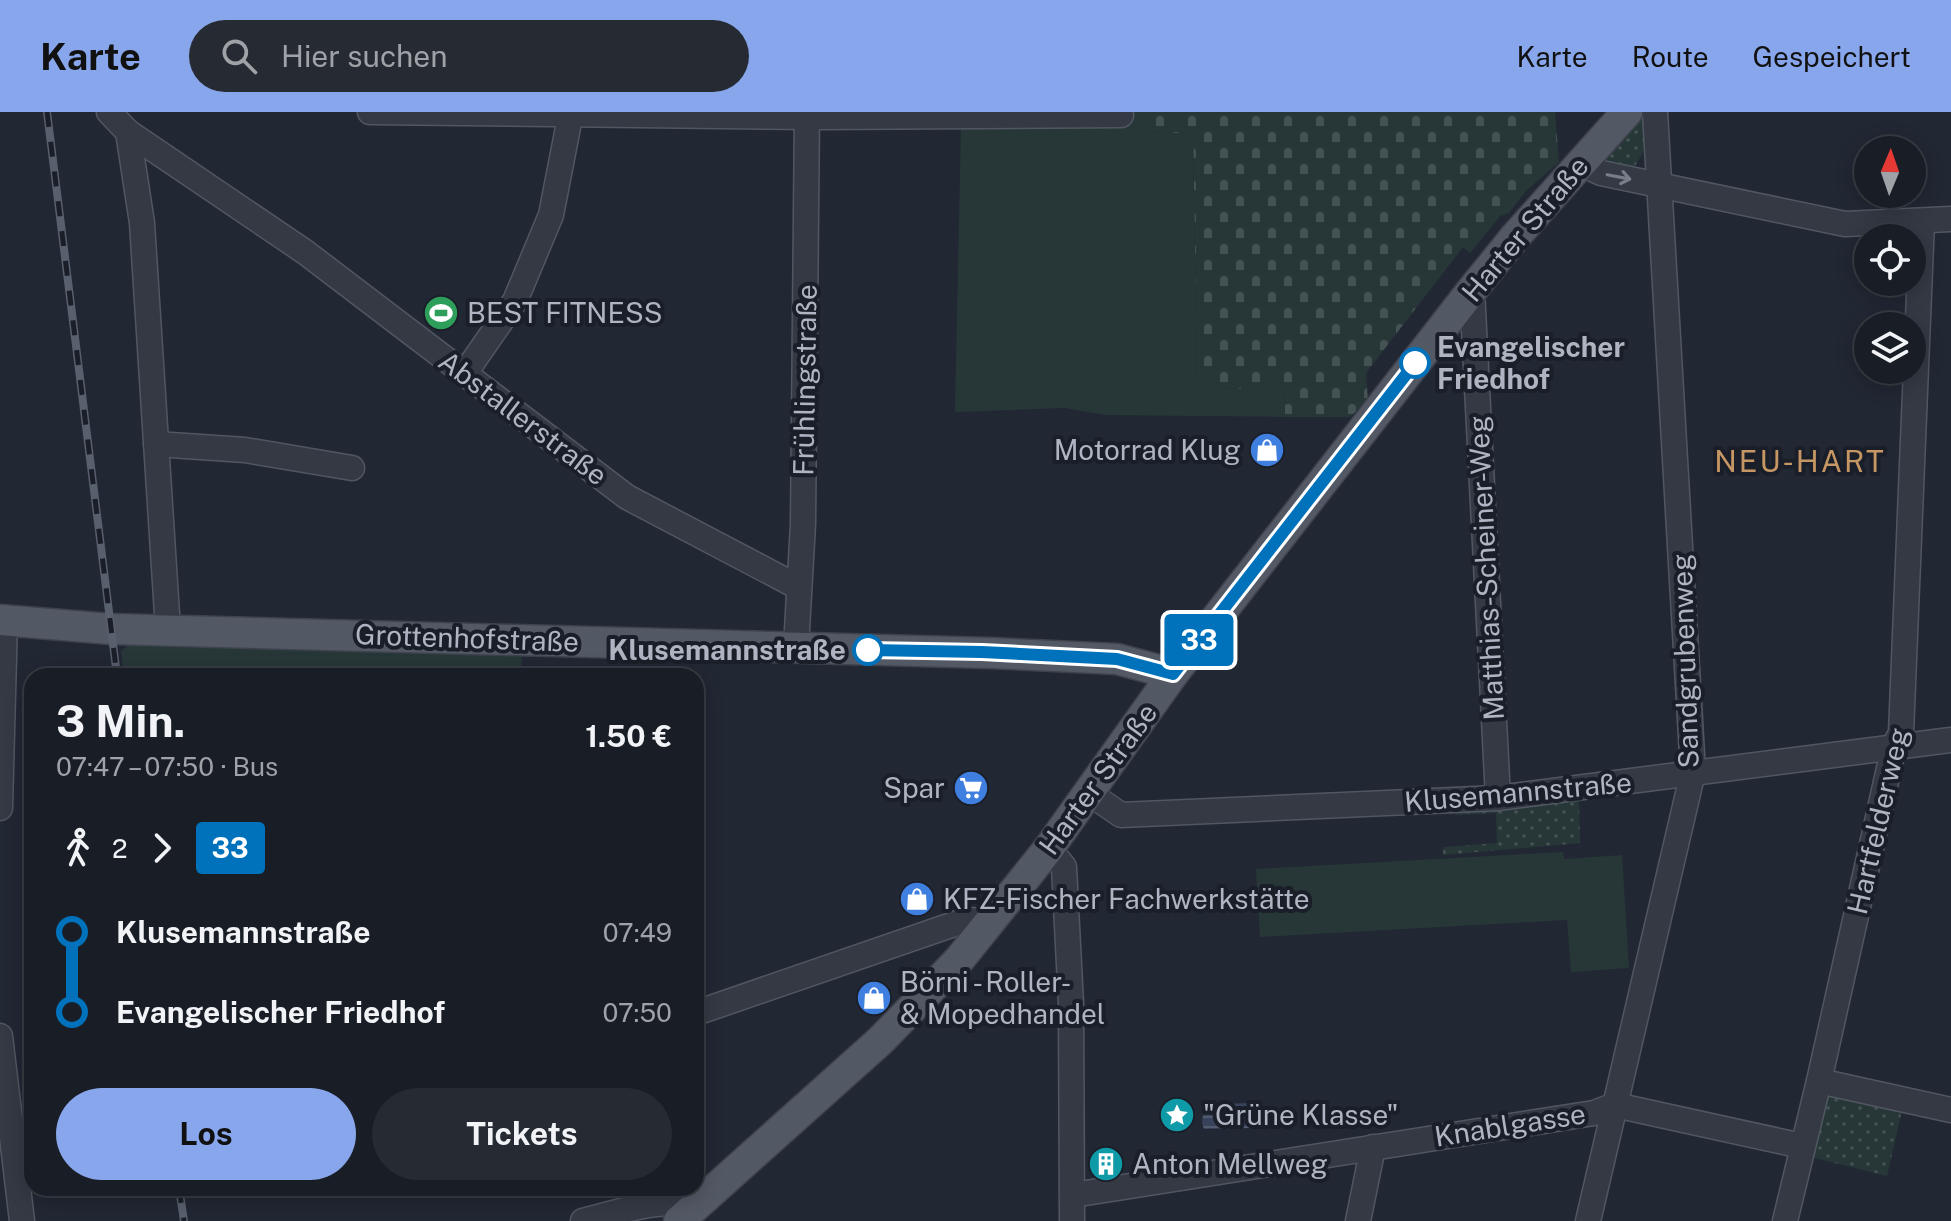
<!DOCTYPE html>
<html lang="de">
<meta charset="utf-8">
<style>
body{margin:0;font-family:"Public Sans",sans-serif;background:#262a32;color:#f1f3f6;height:100vh;display:flex;flex-direction:column;font-size:30px;white-space:nowrap}
*{box-sizing:border-box;margin:0}
p{font-size:26px;color:#9fa2a7}
.icon{flex:none;width:44px;height:44px;fill:none;stroke:currentColor;stroke-width:2;stroke-linecap:round;stroke-linejoin:round}
.map{position:relative;flex:1;overflow:hidden}
.drawer{position:absolute;left:24px;top:556px;width:680px;height:528px;display:flex;flex-direction:column;background:#191d26;border-radius:24px;box-shadow:0 4px 20px #0003,0 0 0 2px #373b43}
.drawer>*{flex:none}
.badge{padding:0 16px;border-radius:6px;font-size:28px;line-height:52px}
.needle{width:52px;rotate:2deg}
.fabs{position:absolute;left:1854px;top:24px;display:grid;gap:16px}
.fabs a{display:grid;place-items:center;width:72px;height:72px;border-radius:50%;background:#191d26;box-shadow:0 4px 20px #0003,0 0 0 2px #373b43;font-size:40px}
.map>.badge{position:absolute;translate:-50% -50%;box-shadow:0 0 0 4px #fff}
.legs{display:flex;align-items:center;gap:12px;height:88px;padding:0 32px;font-size:26px}
.legs p{margin-inline-start:auto}
.headline{display:flex;align-items:center;justify-content:space-between;height:136px;padding:0 32px}
h1{font-size:44px;font-weight:700;line-height:60px}
.primary-button{display:flex;gap:16px;margin-top:auto;padding:16px 32px}
.primary-button a{flex:1;height:92px;border-radius:48px;background:#88a6eb;color:#111;font-size:32px;font-weight:700;line-height:92px;text-align:center}
.primary-button a+a{background:#262a32;color:#f1f3f6}
ul{padding:0 32px;list-style:none}
li{display:flex;align-items:center;gap:28px;height:80px;font-size:30px}
li i{display:grid;place-items:center;width:12px;height:100%;margin:0 10px;background:currentColor}
li i::after{content:'';width:20px;height:20px;margin:-10px;border:6px solid;border-radius:50%;background:#191d26}
li p{margin-inline-start:auto}
li:first-child i{background:linear-gradient(#0000 50%,currentColor 0)}
li:last-child i{background:linear-gradient(currentColor 50%,#0000 0)}
header{display:flex;align-items:center;gap:48px;box-sizing:border-box;height:112px;padding:0 40px;background:#88a6eb;color:#111}
header strong{font-size:38px}
nav{display:flex;gap:44px;margin-inline-start:auto;font-size:28px}
.search{width:560px;height:72px;background:#262a32;display:flex;align-items:center;gap:20px;box-sizing:border-box;padding:0 28px;border-radius:44px;color:#9fa2a7;font-size:30px}
.map>svg:first-child{display:block}
</style>
<header>
<strong>Karte</strong>
<div class="search"><svg class="icon" aria-label="search" viewBox="0 0 24 24"><circle cx="10" cy="10" r="6"/><path d="M15 15l6 6"/></svg>Hier suchen</div>
<nav><a>Karte</a><a>Route</a><a>Gespeichert</a></nav>
</header>
<div class="map">
<svg width="1951" height="1109" viewBox="0 0 1951 1109">
<defs>
<pattern id="grass-dots" width="8" height="8" patternUnits="userSpaceOnUse" patternTransform="scale(2)"><rect width="8" height="8" fill="#273738"/><path d="M2 2h.1M6 6h.1" fill="none" stroke="#445253" stroke-width="1.8" stroke-linecap="round"/></pattern>
<pattern id="cemetery-stones" width="16" height="16" patternUnits="userSpaceOnUse" patternTransform="scale(2)"><rect width="16" height="16" fill="#273738"/><path d="M2 7V4a2 2 0 0 1 4 0v3zM10 15v-3a2 2 0 0 1 4 0v3z" fill="#445253"/></pattern>
<pattern id="water-rules" width="6" height="5" patternUnits="userSpaceOnUse" patternTransform="scale(2)"><rect width="6" height="5" fill="#38435b"/><path d="M0 2.5h6" fill="none" stroke="#525c71"/></pattern>
</defs>
<rect width="100%" height="100%" fill="#212733"/>
<g fill="url(#grass-dots)">
<polygon points="1644,1 1651,26 1630,63 1604,57 1603,45"/>
<polygon points="1579,688 1580,731 1443,743 1443,735 1497,731 1496,701 1456,703 1455,699"/>
<polygon points="1825,981 1903,994 1887,1064 1807,1044"/>
</g>
<polygon fill="url(#cemetery-stones)" points="1127,0 1555,0 1559,50 1526,79 1509,101 1500,104 1470,141 1463,135 1366,261 1368,288 1350,305 1285,305 1284,274 1242,272 1241,277 1219,276 1197,270 1193,22 1144,20 1128,6"/>
<g fill="#273738">
<polygon points="1128,6 1144,6 1144,20 1193,22 1197,270 1219,276 1241,277 1242,271 1284,274 1285,305 1105,303 1065,296 955,300 961,11"/>
<polygon points="133,527 522,538 521,564 124,564 121,540"/>
<polygon points="1563,740 1564,747 1622,743 1629,856 1571,860 1567,808 1260,825 1256,757"/>
</g>
<path fill="url(#water-rules)" d="M 1258,991 L 1257,1016 L 1204,1017 C 1200,1008 1203,999 1211,992 Z"/>
<g fill="none" stroke-linecap="round" stroke-linejoin="round">
<g stroke="#515762" stroke-width="27">
<g id="minor">
<polyline points="109,0 128,20 305,140 627,385 798,475"/>
<polyline points="370,0 817,5 1121,3 1120,0"/>
<polyline points="128,20 142,111 168,518"/>
<polyline points="1580,51 1601,61 1845,112 1951,107"/>
<polyline points="1472,178 1498,686"/>
<polyline points="465,261 515,189 551,103 571,0"/>
<polyline points="156,332 245,338 352,356"/>
<polyline points="796,535 803,412 807,0"/>
<polyline points="1089,681 1121,703 1498,686 1951,628"/>
<polyline points="0,696 5,508"/>
<polyline points="1049,736 1064,755 1071,892 1072,1109"/>
<polyline points="696,901 966,808 992,809"/>
<polyline points="0,924 22,1109"/>
<polyline points="1819,969 1951,998"/>
<polyline points="1073,1083 1594,1001 1615,993 1802,1034"/>
<path d="M 583,1109 C 609,1103 671,1081 693,1097"/>
<polyline points="1358,1109 1373,1035"/>
<polyline points="1588,1109 1693,660 1655,0"/>
<polyline points="1785,1109 1819,969 1894,634 1901,621 1922,109"/>
</g>
</g>
<g stroke="#3d424d" stroke-width="33">
<g id="major">
<polyline points="0,508 111,517 991,541 1117,547 1173,562"/>
<polyline points="679,1109 880,929 959,848 1049,736 1173,562 1472,178 1515,125 1627,0"/>
</g>
</g>
<use href="#minor" stroke="#343944" stroke-width="24"/>
<use href="#major" stroke="#525864" stroke-width="30"/>
<g stroke="#585f6d" stroke-width="8">
<g id="rail">
<polyline points="47,0 117,564"/>
<polyline points="179,1076 184,1109"/>
</g>
</g>
<use href="#rail" stroke="#1a1e28" stroke-width="5" stroke-dasharray="15" stroke-linecap="butt"/>
</g>
<defs><path id="oneway-shaft" d="M-6 0H5M1.5-3L5.5 0L1.5 3" fill="none" stroke-width="1.6" stroke-linecap="round" stroke-linejoin="round" transform="scale(2)"/></defs>
<use stroke="#777d89" href="#oneway-shaft" transform="translate(1619 65) rotate(11)"/>
<g fill="none" stroke-linecap="round" stroke-linejoin="round">
<g stroke="#fff" stroke-width="18">
<polyline id="line-1" points="868,538 982,540 1117,547 1173,562 1415,251"/>
</g>
<use href="#line-1" stroke="#0072bc" stroke-width="12"/>
</g>
<defs>
<g id="stadium-disc" transform="scale(1.8)"><circle r="9.5" fill="#2e9e5b" stroke="#1a1e28"/><path d="M0-5a6.5 5 0 1 0 0 10a6.5 5 0 1 0 0-10ZM-3.5-1.8h7v3.6h-7Z" fill="#fff"/></g>
<g id="shop-disc" transform="scale(1.8)"><circle r="9.5" fill="#3f7fe0" stroke="#1a1e28"/><path d="M-5-2.5h2.3a2.7 3.5 0 0 1 5.4 0H5L5.5 6h-11ZM-1.5-2.5h3a1.5 2.3 0 0 0-3 0Z" fill="#fff"/></g>
<g id="supermarket-disc" transform="scale(1.8)"><circle r="9.5" fill="#3f7fe0" stroke="#1a1e28"/><path d="M-6-5.5h2.5l.6 2H6L4.5 2H-2.5L-4.4-4H-6ZM-1.5 3.2a1.3 1.3 0 1 0 .1 0ZM3 3.2a1.3 1.3 0 1 0 .1 0Z" fill="#fff"/></g>
<g id="sight-disc" transform="scale(1.8)"><circle r="9.5" fill="#0f9aa8" stroke="#1a1e28"/><path d="M0-6L1.8-2.2L6-1.7L2.9 1.2L3.7 5.4L0 3.3L-3.7 5.4L-2.9 1.2L-6-1.7L-1.8-2.2Z" fill="#fff"/></g>
<g id="building-disc" transform="scale(1.8)"><circle r="9.5" fill="#0f9aa8" stroke="#1a1e28"/><path d="M-4-6H4V6H1V3H-1V6H-4ZM-2.5-4.3h1.7v1.8h-1.7ZM.8-4.3h1.7v1.8H.8ZM-2.5-1h1.7V.8h-1.7ZM.8-1h1.7V.8H.8Z" fill="#fff"/></g>
</defs>
<g fill-rule="evenodd">
<use href="#stadium-disc" x="441" y="201"/>
<use href="#shop-disc" x="1267" y="338"/>
<use href="#supermarket-disc" x="971" y="676"/>
<use href="#shop-disc" x="917" y="787"/>
<use href="#shop-disc" x="874" y="886"/>
<use href="#sight-disc" x="1177" y="1003"/>
<use href="#building-disc" x="1106" y="1052"/>
</g>
<g fill="#fff" stroke="#0072bc" stroke-width="4">
<circle cx="1415" cy="251" r="14"/>
<circle cx="868" cy="538" r="14"/>
</g>
<g text-anchor="middle" stroke-width="8" stroke-linejoin="round" paint-order="stroke">
<g font-size="28" fill="#aeb4c1" stroke="#1a1e28">
<text transform="translate(1525 117) rotate(-50)" y="10">Harter Straße</text>
<text transform="translate(805 268) rotate(-89)" y="10">Frühlingstraße</text>
<text transform="translate(523 306) rotate(37)" y="10">Abstallerstraße</text>
<text transform="translate(1486 456) rotate(-93)" y="10">Matthias-Scheiner-Weg</text>
<text transform="translate(467 526) rotate(2)" y="10">Grottenhofstraße</text>
<text transform="translate(1685 549) rotate(-92)" y="10">Sandgrubenweg</text>
<text transform="translate(1098 667) rotate(-54)" y="10">Harter Straße</text>
<text transform="translate(1518 680) rotate(-5)" y="10">Klusemannstraße</text>
<text transform="translate(1878 709) rotate(-77)" y="10">Hartfelderweg</text>
<text transform="translate(1510 1013) rotate(-9)" y="10">Knablgasse</text>
</g>
<g font-size="28" fill="#aeb4c1" stroke="#1a1e28" text-anchor="start">
<text x="467" y="211">BEST FITNESS</text>
<text x="1241" y="348" text-anchor="end">Motorrad Klug</text>
<text x="945" y="686" text-anchor="end">Spar</text>
<text x="943" y="797">KFZ-Fischer Fachwerkstätte</text>
<text x="900" y="880">Börni - Roller-<tspan x="900" dy="32">&amp; Mopedhandel</tspan></text>
<text x="1203" y="1013">"Grüne Klasse"</text>
<text x="1132" y="1062">Anton Mellweg</text>
</g>
<g font-size="28" font-weight="bold" fill="#aeb4c1" stroke="#1a1e28" text-anchor="start">
<text x="1437" y="245">Evangelischer<tspan x="1437" dy="32">Friedhof</tspan></text>
<text x="846" y="548" text-anchor="end">Klusemannstraße</text>
</g>
<g font-size="30" letter-spacing="2" fill="#c69764" stroke="#1a1e28">
<text x="1800" y="360">NEU-HART</text>
</g>
</g>
</svg>
<div class="fabs">
<a><svg class="needle" viewBox="-14 -14 28 28"><path d="M0-13l5 13h-10z" fill="#e53935"/><path d="M0 13l5-13h-10z" fill="#9fa2a7"/></svg></a>
<a><svg class="icon" aria-label="locate" viewBox="0 0 24 24"><circle cx="12" cy="12" r="6"/><path d="M12 2v4M12 18v4M2 12h4M18 12h4"/></svg></a>
<a><svg class="icon" aria-label="layers" viewBox="0 0 24 24"><path d="M12 4l9 5-9 5-9-5zM3 14l9 5 9-5"/></svg></a>
</div>
<b class="badge" style="left:1199px;top:528px;background:#0072bc;color:#fff">33</b>
<section class="drawer">
<div class="headline"><div><h1>3 Min.</h1><p>07:47 – 07:50 · Bus</p></div><b>1.50 €</b></div>
<div class="legs"><svg class="icon" aria-label="walk" viewBox="0 0 24 24"><circle cx="13" cy="4" r="2"/><path d="M13 8l-2 6 4 7M11 14l-3 7M7 12l3-4h3l4 4"/></svg>2<svg class="icon" aria-label="forward" viewBox="0 0 24 24"><path d="M9 5l7 7-7 7"/></svg><b class="badge" style="background:#0072bc;color:#fff">33</b></div>
<ul>
<li><i style="color:#0072bc"></i><b>Klusemannstraße</b><p>07:49</p></li>
<li><i style="color:#0072bc"></i><b>Evangelischer Friedhof</b><p>07:50</p></li>
</ul>
<div class="primary-button"><a>Los</a><a>Tickets</a></div>
</section>
</div>
